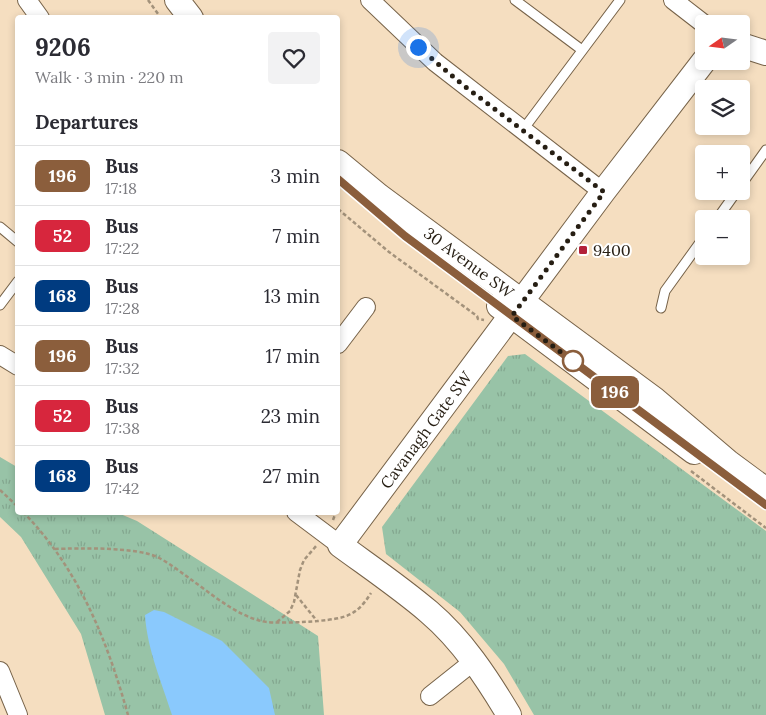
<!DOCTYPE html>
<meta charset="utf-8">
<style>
body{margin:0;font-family:Lora,serif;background:#f2f2f3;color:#2b2b33;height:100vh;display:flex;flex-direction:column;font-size:19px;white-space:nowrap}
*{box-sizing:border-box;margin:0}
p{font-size:16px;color:#7c7c81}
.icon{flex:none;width:28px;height:28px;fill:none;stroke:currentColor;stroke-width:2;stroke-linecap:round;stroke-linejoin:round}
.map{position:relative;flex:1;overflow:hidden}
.details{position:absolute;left:15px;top:15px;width:325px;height:500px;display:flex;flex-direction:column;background:#fff;border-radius:5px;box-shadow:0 2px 8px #0003}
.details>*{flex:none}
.badge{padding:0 10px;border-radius:8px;font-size:18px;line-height:32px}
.needle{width:32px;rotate:256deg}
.tools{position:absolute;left:695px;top:15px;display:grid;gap:10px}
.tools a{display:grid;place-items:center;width:55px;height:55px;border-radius:5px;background:#fff;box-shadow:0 2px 8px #0003;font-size:25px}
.you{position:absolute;width:25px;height:25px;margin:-12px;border:4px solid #fff;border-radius:50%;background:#1a73e8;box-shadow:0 0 0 8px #1a73e833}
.map>.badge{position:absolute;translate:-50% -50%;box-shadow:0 0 0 2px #fff}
h2{padding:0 20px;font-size:19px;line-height:45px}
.round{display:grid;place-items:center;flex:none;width:52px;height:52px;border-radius:5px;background:#f2f2f3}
.summary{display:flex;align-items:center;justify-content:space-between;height:85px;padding:0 20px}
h1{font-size:24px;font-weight:700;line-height:38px}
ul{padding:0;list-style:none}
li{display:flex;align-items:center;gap:15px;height:60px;padding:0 20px;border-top:1px solid #e1e1e2}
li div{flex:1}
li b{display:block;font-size:19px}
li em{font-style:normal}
li .badge{min-width:55px;font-weight:700;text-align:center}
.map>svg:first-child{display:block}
</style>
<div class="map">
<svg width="766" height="715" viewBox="0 0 766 715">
<defs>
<pattern id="park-tufts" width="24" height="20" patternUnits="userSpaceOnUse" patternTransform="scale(1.25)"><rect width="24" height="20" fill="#98c3a7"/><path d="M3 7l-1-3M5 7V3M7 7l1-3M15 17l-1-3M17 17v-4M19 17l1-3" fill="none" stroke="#83a78f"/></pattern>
</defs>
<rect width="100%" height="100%" fill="#f5dec0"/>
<g fill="url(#park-tufts)">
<polygon points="525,354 766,531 766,715 534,715 504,664 460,612 386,554 382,527 508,356"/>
<polygon points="0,457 17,467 18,512 118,513 137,521 318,636 324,715 105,715 81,634 21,537 0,517"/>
</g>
<path fill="#8ac9fd" d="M 154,610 L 164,612 L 222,641 L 269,688 L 275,715 L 172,715 C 162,683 147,649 145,615 Z"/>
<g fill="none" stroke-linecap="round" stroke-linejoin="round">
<g stroke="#776349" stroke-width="11">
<g id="lane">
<polyline points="515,0 582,50"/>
<polyline points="522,131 620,0"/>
<polyline points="741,185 766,150"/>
<polyline points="717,219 737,191"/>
<polyline points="0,227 18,242"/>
<polyline points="0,305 18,281"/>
<polyline points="661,308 665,291 704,237"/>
</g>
</g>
<g stroke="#776349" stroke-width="20">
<g id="street">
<polyline points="27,0 40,18"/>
<polyline points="370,0 435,62 603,192"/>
<polyline points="673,0 704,24"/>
<polyline points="338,344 366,307"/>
<polyline points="0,355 18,366"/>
<polyline points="296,512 340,545"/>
<polyline points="0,671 18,715"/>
<polyline points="430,696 474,661"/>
</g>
</g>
<g stroke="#776349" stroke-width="26">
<g id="secondary">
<polyline points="177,0 191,18"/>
<polyline points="741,45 766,53"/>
<path id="s1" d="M 338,162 L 379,196 L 654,399 L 728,462 L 766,490"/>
<polyline points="499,306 694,452"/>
<path id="s2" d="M 509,715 C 487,678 462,640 429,612 C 401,588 370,567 340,545 L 603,192 L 704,61"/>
</g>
</g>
<g stroke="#a3927b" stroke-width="2.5" stroke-dasharray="4 2.5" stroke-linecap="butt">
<polyline points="148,0 161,18"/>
<polyline points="338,209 389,252 477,316 478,319 484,320"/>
<polyline points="691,471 766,528"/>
<polyline points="0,490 18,507"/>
<path d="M 23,512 C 79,569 107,640 128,715"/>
<polyline points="333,520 336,512"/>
<path d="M 55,549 C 80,548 136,547 157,557 C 168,562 179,571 189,578 C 210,593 236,615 261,621 C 272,624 305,622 318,621 C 345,618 356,617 371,593"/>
<polyline points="296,595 317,621"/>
<polyline points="277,622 290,611 294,602 300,570 304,560 317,545"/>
</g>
<use href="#lane" stroke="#fff" stroke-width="9"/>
<use href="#street" stroke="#fff" stroke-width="18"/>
<use href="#secondary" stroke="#fff" stroke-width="24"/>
</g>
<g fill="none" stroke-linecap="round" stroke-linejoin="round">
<g stroke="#fff" stroke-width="11">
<polyline id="line" points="338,179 405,236 766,505"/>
</g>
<use href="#line" stroke="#8b5e3c" stroke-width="8"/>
<polyline stroke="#261e13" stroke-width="5" stroke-dasharray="0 9" points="418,47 463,85 604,192 512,316 577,364 573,361"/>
</g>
<rect fill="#b32139" stroke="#fff" stroke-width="2" x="578" y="245" width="10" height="10" rx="2.5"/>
<circle fill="#fff" stroke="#8b5e3c" stroke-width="2.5" cx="573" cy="361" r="10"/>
<g text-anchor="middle" stroke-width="4" stroke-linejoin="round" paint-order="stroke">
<g font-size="16" fill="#261e13" stroke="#fff" text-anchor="start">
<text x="593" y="256">9400</text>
</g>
<g font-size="16" fill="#261e13" stroke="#fff">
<text dy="6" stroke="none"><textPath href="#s1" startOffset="165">30 Avenue SW</textPath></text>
<text dy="6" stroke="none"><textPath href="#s2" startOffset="386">Cavanagh Gate SW</textPath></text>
</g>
</g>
</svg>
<div class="tools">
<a><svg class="needle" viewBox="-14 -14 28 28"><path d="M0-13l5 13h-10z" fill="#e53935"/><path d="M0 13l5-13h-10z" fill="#7c7c81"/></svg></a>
<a><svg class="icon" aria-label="layers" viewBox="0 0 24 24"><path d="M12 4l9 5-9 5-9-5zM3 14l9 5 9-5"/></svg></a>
<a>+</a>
<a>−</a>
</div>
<div class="you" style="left:418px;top:47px"></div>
<b class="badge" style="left:615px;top:392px;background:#8b5e3c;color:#fff">196</b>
<section class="details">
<div class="summary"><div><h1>9206</h1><p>Walk · 3 min · 220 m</p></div><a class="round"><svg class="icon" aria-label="heart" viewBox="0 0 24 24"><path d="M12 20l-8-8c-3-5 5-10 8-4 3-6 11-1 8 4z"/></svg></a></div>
<h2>Departures</h2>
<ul>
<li><span class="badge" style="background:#8b5e3c;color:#fff">196</span><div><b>Bus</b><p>17:18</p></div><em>3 min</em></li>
<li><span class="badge" style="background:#d7263d;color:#fff">52</span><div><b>Bus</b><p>17:22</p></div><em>7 min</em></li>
<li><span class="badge" style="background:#003b80;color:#fff">168</span><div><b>Bus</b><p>17:28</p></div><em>13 min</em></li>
<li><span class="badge" style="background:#8b5e3c;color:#fff">196</span><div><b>Bus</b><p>17:32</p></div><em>17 min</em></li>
<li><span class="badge" style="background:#d7263d;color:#fff">52</span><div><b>Bus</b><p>17:38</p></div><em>23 min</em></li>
<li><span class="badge" style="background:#003b80;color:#fff">168</span><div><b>Bus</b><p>17:42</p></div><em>27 min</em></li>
</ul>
</section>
</div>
